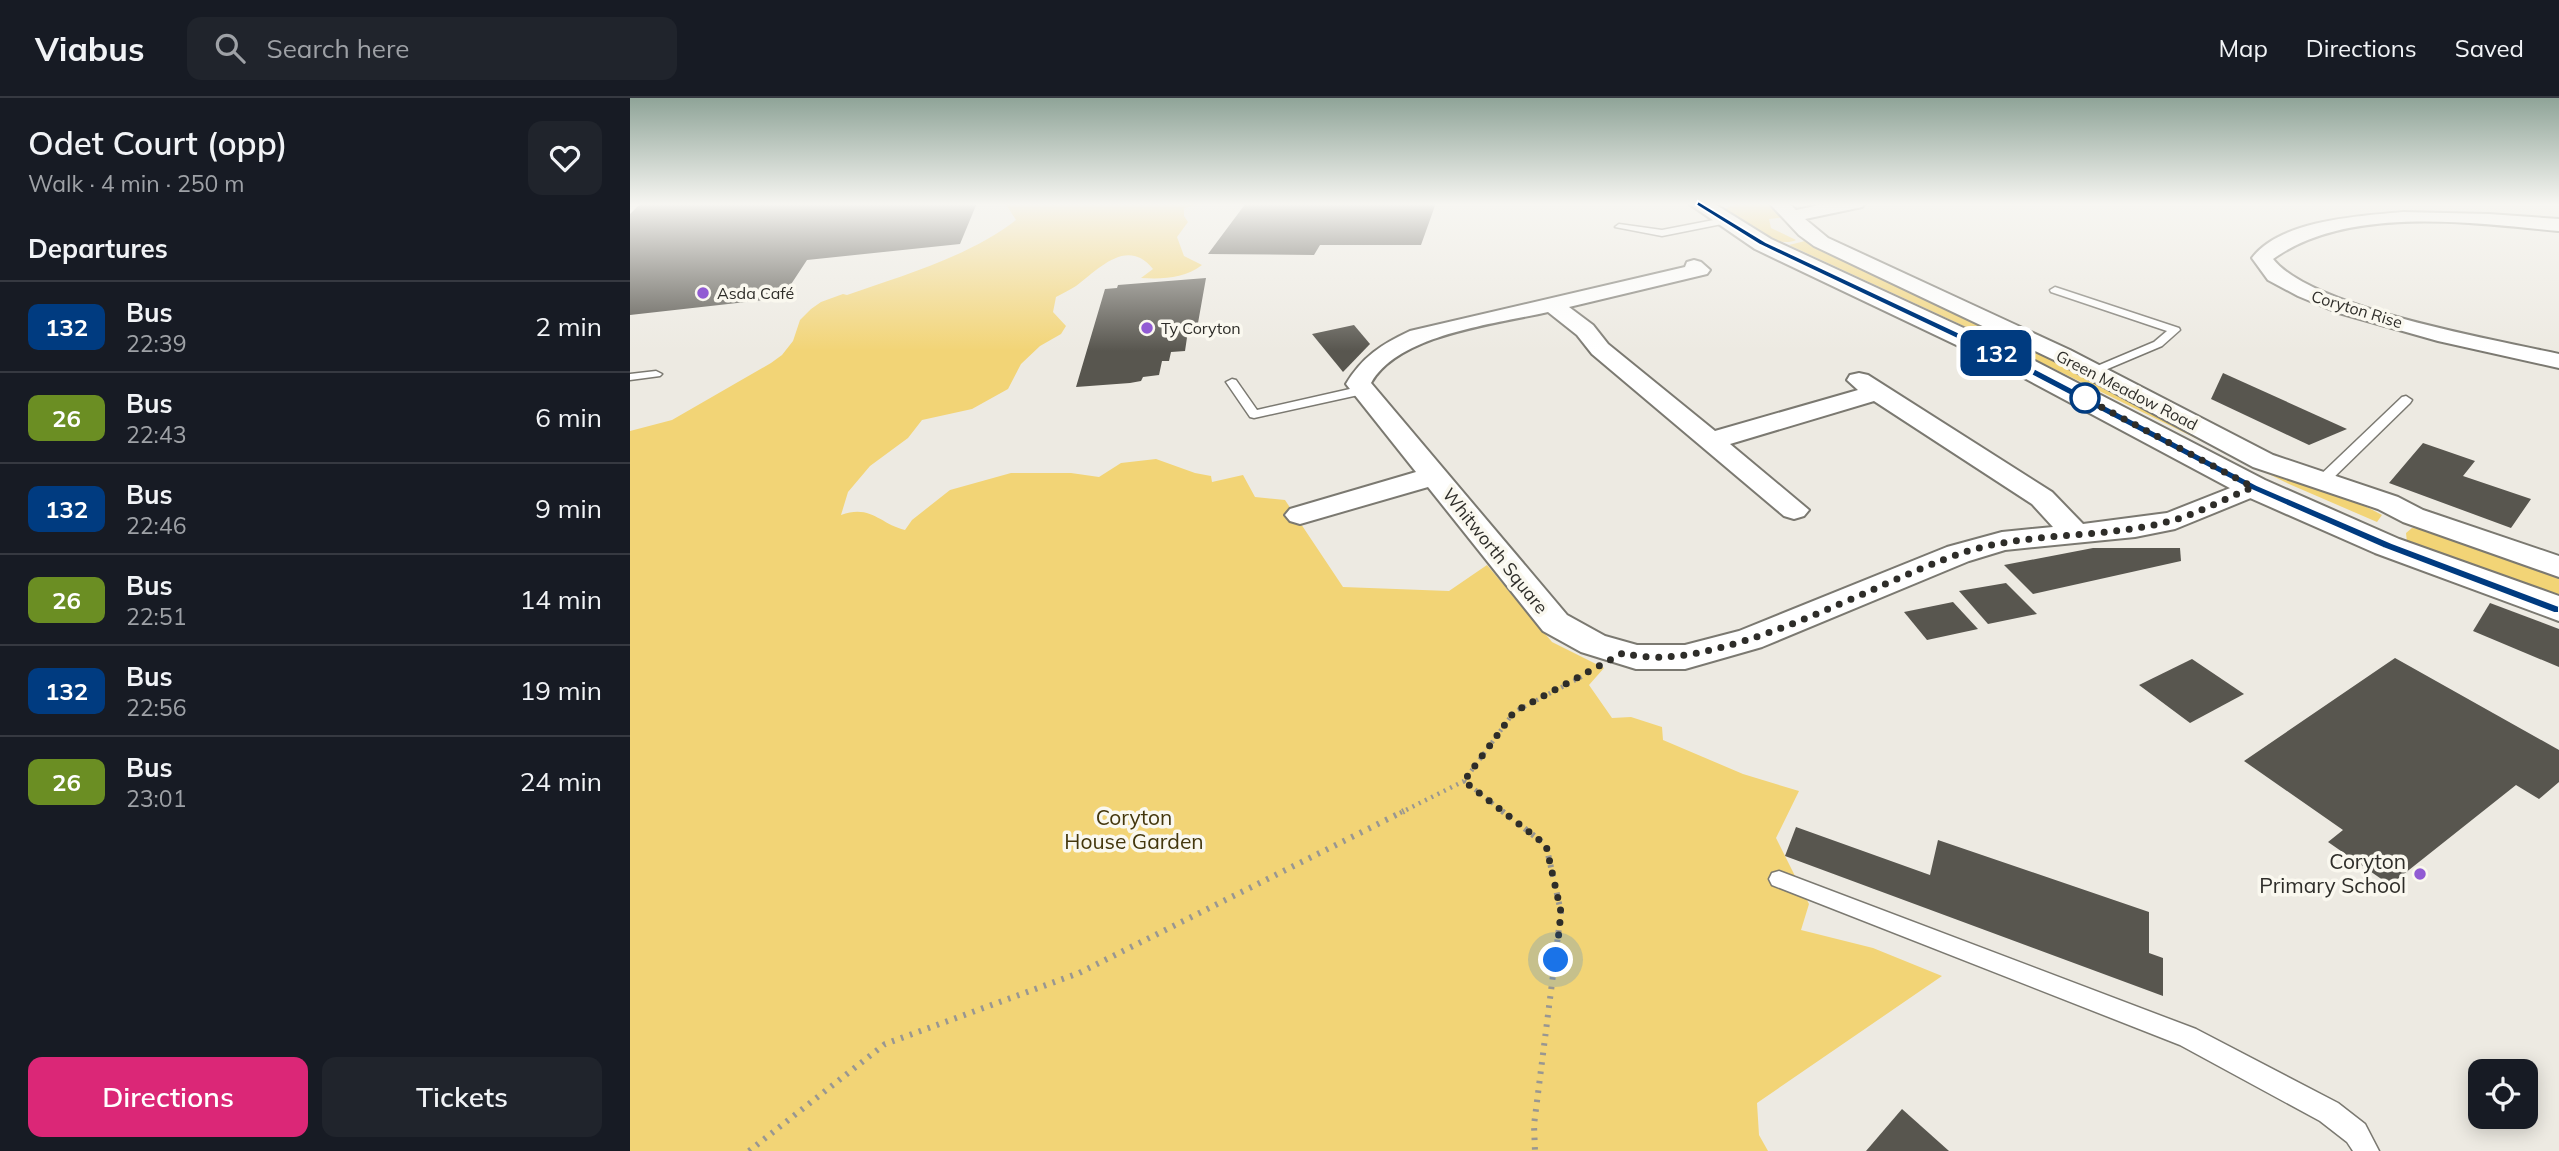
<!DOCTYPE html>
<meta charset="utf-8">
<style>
body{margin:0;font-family:Mulish,sans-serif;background:#20242c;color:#f1f3f6;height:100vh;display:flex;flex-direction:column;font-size:26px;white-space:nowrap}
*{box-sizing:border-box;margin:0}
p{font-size:23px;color:#9ea1a6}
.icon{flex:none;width:38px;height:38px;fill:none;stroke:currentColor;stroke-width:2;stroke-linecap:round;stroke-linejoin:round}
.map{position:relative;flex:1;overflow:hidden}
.sheet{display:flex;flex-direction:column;background:#171b24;width:630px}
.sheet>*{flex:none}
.badge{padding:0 14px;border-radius:10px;font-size:24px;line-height:46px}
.buttons{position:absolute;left:1838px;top:961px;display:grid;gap:14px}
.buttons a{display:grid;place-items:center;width:70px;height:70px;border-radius:14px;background:#171b24;box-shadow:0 4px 18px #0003;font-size:35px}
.you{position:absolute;width:35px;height:35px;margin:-18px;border:5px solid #fff;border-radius:50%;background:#1a73e8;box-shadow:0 0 0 10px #1a73e833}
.map>.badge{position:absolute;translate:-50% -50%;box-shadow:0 0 0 4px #fff}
h2{padding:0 28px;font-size:26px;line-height:63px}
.round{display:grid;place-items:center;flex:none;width:74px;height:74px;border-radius:14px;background:#20242c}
.head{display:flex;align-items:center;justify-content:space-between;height:119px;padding:0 28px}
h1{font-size:33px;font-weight:600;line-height:52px}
.button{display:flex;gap:14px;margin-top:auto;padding:14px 28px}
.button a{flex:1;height:80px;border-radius:14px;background:#db2777;color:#fff;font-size:28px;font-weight:600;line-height:80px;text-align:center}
.button a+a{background:#20242c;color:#f1f3f6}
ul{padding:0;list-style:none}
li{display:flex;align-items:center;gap:21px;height:91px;padding:0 28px;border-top:2px solid #363941}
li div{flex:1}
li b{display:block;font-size:26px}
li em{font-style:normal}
li .badge{min-width:77px;font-weight:700;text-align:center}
header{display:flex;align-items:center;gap:42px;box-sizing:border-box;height:98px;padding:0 35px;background:#171b24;border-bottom:2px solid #363941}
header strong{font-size:33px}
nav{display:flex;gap:38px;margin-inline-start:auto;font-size:24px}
.search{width:490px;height:63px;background:#20242c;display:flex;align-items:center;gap:18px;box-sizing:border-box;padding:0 24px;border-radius:14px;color:#9ea1a6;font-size:26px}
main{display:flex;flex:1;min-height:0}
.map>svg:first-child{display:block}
</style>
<header>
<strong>Viabus</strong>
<div class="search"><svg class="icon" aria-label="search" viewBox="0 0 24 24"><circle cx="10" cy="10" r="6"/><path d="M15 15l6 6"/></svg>Search here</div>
<nav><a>Map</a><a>Directions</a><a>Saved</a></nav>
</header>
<main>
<section class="sheet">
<div class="head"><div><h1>Odet Court (opp)</h1><p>Walk · 4 min · 250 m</p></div><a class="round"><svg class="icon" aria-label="heart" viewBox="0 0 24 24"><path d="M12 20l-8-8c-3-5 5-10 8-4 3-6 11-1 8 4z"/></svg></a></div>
<h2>Departures</h2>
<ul>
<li><span class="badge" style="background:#003b80;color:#fff">132</span><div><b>Bus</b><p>22:39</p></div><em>2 min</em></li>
<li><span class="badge" style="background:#6b8e23;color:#fff">26</span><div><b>Bus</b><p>22:43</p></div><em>6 min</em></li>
<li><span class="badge" style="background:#003b80;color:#fff">132</span><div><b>Bus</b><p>22:46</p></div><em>9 min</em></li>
<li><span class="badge" style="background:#6b8e23;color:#fff">26</span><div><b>Bus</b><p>22:51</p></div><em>14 min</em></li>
<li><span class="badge" style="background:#003b80;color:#fff">132</span><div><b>Bus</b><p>22:56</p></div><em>19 min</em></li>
<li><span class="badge" style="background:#6b8e23;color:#fff">26</span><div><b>Bus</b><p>23:01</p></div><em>24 min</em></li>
</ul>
<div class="button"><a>Directions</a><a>Tickets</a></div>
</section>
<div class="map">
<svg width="1929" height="1053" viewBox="0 0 1929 1053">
<rect width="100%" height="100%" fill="#edeae2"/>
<g fill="#f2d476">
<path d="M 375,105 L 576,105 L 554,110 L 554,118 L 558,124 L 547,139 L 554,158 L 572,167 C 554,181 532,181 511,180 L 523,171 C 497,139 469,171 446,188 C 440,192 433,195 426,199 L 423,214 L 436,228 L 431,236 L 410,248 L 391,266 L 378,291 L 342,311 L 292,322 L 278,340 L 240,368 L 218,394 L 211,417 C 241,406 250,426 275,432 L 282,422 L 320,392 L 381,375 L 441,375 L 469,379 L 491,365 L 526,361 L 565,375 L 581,378 L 582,384 L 613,377 L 625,399 L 655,402 L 713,489 L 819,493 L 857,467 L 922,544 L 974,570 L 959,587 L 982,620 L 1001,619 L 1032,629 L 1033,642 L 1113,676 L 1169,693 L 1146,740 L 1179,806 L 1171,832 L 1243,850 L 1312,878 L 1127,1005 L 1129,1037 L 1138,1053 L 0,1053 L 0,333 L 42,322 L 141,265 L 152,257 L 163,243 L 170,222 L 181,211 L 191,204 L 213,196 L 217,197 C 272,178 340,158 386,122 Z"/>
<path d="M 1109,105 L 1139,107 L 1153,114 L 1155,119 L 1139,121 L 1141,130 L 1166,142 C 1149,151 1102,128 1094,111 Z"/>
<path d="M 1179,142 C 1263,188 1351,225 1437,266 C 1493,293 1545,329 1600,357 C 1649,381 1705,390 1752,417 L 1747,424 L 1659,386 L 1390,254 L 1159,147 Z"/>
<polygon points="1782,430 1795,431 1929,477 1929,507 1894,485 1777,444 1776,435"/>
</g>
<g fill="#58564f">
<polygon points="11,105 347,105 330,146 177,162 152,200 0,217 0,116"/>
<polygon points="616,105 806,105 791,147 690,147 684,157 578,156"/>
<polygon points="576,180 568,225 559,226 555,253 541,254 539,263 532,263 529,277 513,279 511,283 500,285 446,289 475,191 487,190 488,187"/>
<polygon points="724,227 740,246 713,274 682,236"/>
<polygon points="1593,275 1717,331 1679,347 1581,301"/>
<polygon points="1793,345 1845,363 1833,378 1901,401 1881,430 1759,385"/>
<polygon points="1463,450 1550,450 1551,463 1403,496 1374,467"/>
<polygon points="1376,485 1407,516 1358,526 1329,493"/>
<polygon points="1323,504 1348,531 1297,542 1274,514"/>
<polygon points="1860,505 1929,531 1929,569 1843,533"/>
<polygon points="1765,560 1929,652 1929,684 1909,701 1886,687 1760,787 1698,744 1713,732 1614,663"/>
<polygon points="1562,561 1614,596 1560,625 1509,587"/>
<polygon points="1166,729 1300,777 1308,742 1519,814 1519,855 1533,860 1533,898 1155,758"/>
<polygon points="1272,1011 1319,1053 1236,1053"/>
</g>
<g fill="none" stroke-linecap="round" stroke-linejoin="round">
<g stroke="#7b7971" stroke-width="3">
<g id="service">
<polygon points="1094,120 1097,121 1097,125 1032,138 985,129 989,126 1032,132"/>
<polygon points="1425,189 1549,230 1550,232 1532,248 1468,275 1460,275 1460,271 1524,244 1537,233 1421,194 1420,192"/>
<polygon points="26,273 32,276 30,278 0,282 0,276"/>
<polygon points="602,281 606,282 627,312 733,288 739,292 733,296 624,320 620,319 596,284"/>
<polygon points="1776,298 1782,302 1780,305 1696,387 1686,387 1686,381 1772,299"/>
<polygon points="1149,773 1566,931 1708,1005 1735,1026 1749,1053 1723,1053 1717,1044 1690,1023 1550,947 1142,787 1139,781 1142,775"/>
</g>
</g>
<g stroke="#7b7971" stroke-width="4">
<g id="minor">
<polygon points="1139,105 1159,105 1166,112 1199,105 1235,105 1232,109 1175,121 1198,140 1440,252 1643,357 1768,399 1793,412 1929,458 1929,479 1773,424 1748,411 1623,369 1424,262 1184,148 1169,137"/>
<path d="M 1773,114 L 1859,116 L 1929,121 L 1929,133 C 1842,125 1718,107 1643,161 C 1681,210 1865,242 1929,256 L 1929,270 L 1808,243 L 1709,215 L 1668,198 L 1638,182 L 1622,160 C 1650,122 1730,118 1773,114 Z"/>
<path d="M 1064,162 L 1071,164 L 1080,172 L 1077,176 L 939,209 L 963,227 L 978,246 L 1085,333 L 1228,292 L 1217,282 L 1220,277 L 1229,275 L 1238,277 L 1422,394 L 1453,426 L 1537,415 L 1623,381 L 1633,383 L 1637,389 L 1633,395 L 1545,431 L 1505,439 L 1375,452 L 1339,463 L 1132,549 L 1055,571 L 1006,571 L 951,554 L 913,533 L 798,389 L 670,426 L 660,423 L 655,417 L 660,411 L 786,374 L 716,286 C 732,259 752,246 780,233 L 1055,169 L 1057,164 ZM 918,214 L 947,237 L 962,256 L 1154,418 L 1164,421 L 1174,418 L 1179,412 L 1100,346 L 1244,303 L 1402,406 L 1423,429 L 1372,434 L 1317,449 L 1109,533 L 1055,547 L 1007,547 L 975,538 L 937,517 L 741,285 C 769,236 866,226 918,214 Z"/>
</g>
</g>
<g stroke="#7b7971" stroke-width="4">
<polygon id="primary" points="1058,105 1083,105 1141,141 1403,262 1635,382 1769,441 1929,498 1929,523 1745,455 1611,396 1383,274 1125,151"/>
</g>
<g stroke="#999791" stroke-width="4.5" stroke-dasharray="2 5" stroke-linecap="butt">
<polyline points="834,683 875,715"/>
<polyline points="770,715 834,683 884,614 955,577"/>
</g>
<g stroke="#999791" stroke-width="6" stroke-dasharray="2.5 7" stroke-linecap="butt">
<polyline points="872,713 916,747 931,814 904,1027 905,1053"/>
<polyline points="119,1053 255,946 449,875 774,713"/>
</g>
<use href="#service" fill="#fff" fill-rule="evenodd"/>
<use href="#minor" fill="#fff" fill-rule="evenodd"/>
<use href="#primary" fill="#fff" fill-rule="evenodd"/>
</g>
<linearGradient id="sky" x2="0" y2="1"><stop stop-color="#8fa498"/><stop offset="0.42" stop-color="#f7f6f2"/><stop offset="1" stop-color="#f7f6f2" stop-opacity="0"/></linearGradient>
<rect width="1929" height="253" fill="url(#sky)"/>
<polygon fill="#003b80" stroke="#fff" stroke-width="2" points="1068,103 1136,144 1396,266 1627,387 1762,445 1929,508 1929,515 1924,515 1753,450 1619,391 1390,271 1130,147 1066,107"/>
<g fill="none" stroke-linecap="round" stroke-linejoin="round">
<path stroke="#2e2d29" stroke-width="7" stroke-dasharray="0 12.6" d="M 926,862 L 931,814 L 916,747 L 834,683 L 884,614 L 993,555 C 1082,580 1241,486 1329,456 C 1399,432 1474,442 1544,422 C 1571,414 1597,400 1623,389 L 1445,295 L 1455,300"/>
</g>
<g fill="#915bd3" stroke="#faf8ef" stroke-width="2.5">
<circle cx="73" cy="195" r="7"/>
<circle cx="517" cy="230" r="7"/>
<circle cx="1790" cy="776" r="7"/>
</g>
<circle fill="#fff" stroke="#003b80" stroke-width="3.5" cx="1455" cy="300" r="14"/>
<g text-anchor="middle" stroke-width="7" stroke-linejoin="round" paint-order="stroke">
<g font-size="16" fill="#2e2d29" stroke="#faf8ef" text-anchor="start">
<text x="87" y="201">Asda Café</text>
<text x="531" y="236">Ty Coryton</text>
</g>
<g font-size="16" fill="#2e2d29" stroke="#faf8ef">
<text transform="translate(1727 211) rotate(17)" y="6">Coryton Rise</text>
<text transform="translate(1497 292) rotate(27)" y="6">Green Meadow Road</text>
</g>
<g font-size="18" fill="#2e2d29" stroke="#faf8ef">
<text transform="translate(865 453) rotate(51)" y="6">Whitworth Square</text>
</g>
<g font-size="21" fill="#44370d" stroke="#faf8ef">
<text x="504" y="727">Coryton<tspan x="504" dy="24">House Garden</tspan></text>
</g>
<g font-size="21" fill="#2e2d29" stroke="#faf8ef" text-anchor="end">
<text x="1776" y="771">Coryton<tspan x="1776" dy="24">Primary School</tspan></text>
</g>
</g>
</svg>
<div class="buttons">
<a><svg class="icon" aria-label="locate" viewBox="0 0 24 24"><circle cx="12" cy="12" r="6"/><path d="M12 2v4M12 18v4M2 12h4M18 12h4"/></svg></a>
</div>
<div class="you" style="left:926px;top:862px"></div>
<b class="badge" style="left:1366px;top:255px;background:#003b80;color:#fff">132</b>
</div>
</main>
